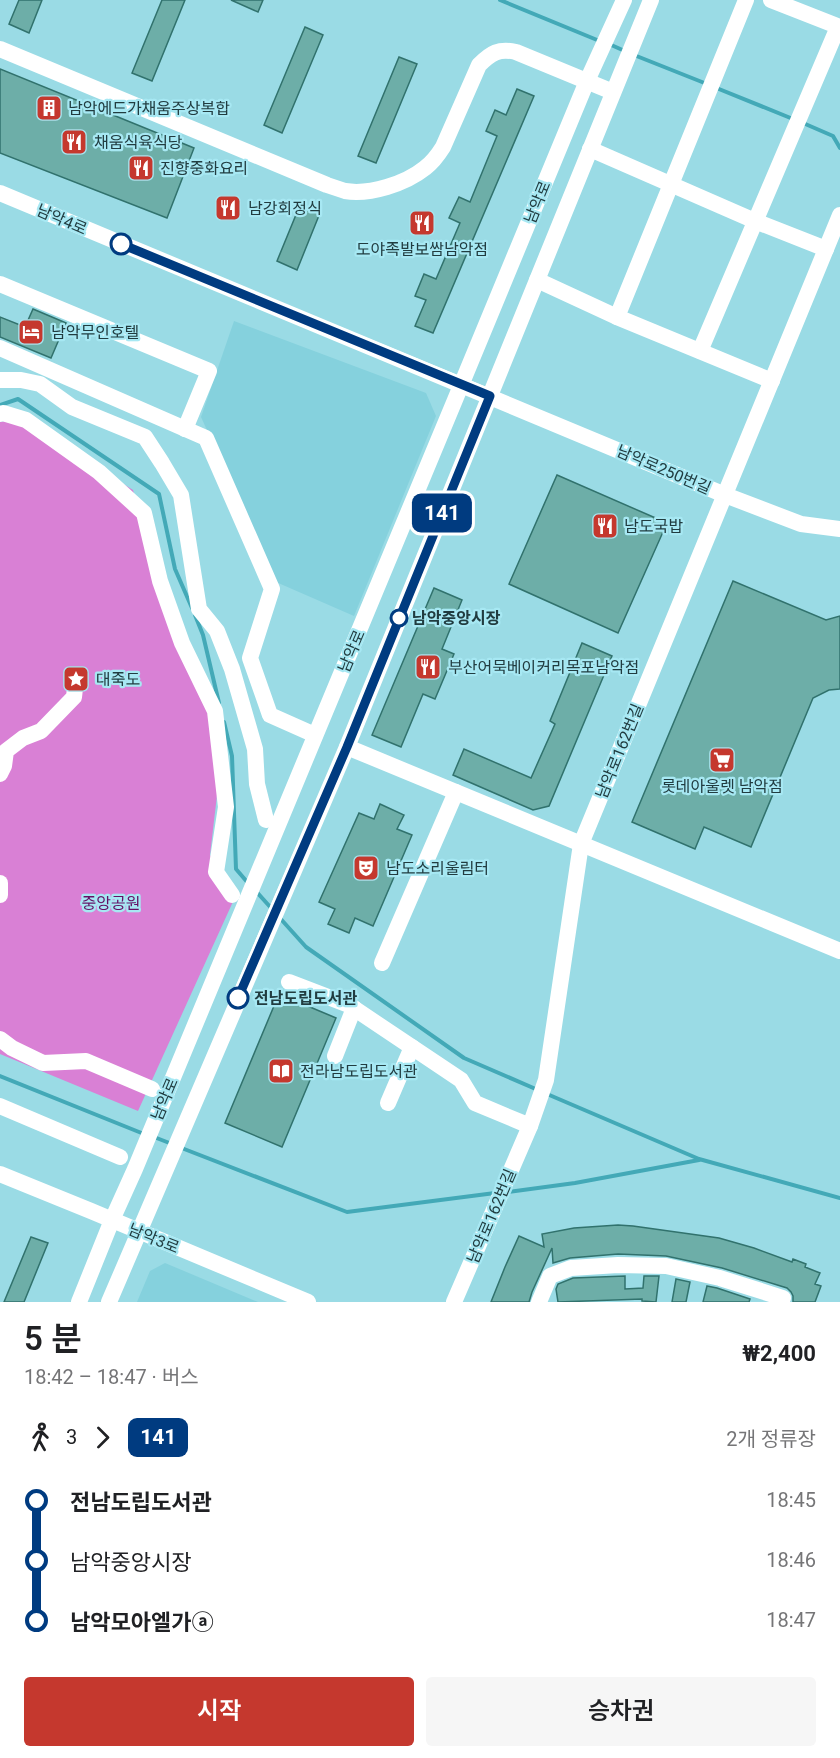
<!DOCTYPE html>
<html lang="ko">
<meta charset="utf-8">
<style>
body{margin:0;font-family:Roboto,"Noto Sans KR",sans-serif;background:#f6f6f6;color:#202124;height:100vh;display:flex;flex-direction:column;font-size:22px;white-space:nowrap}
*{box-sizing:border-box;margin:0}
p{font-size:20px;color:#757577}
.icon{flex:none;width:33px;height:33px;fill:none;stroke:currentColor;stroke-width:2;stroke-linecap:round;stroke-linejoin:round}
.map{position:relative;height:1302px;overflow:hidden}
.details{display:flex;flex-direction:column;background:#fff;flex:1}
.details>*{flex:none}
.badge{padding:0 12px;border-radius:9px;font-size:21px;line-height:39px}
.map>.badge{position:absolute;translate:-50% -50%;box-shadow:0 0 0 3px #fff}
.legs{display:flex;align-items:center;gap:9px;height:66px;padding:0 24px;font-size:20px}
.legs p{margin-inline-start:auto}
.headline{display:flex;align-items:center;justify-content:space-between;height:102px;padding:0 24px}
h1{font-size:33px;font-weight:600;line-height:45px}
.action{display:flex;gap:12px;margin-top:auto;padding:12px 24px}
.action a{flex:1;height:69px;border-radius:6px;background:#c5382e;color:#fff;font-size:24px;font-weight:600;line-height:69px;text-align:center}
.action a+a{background:#f6f6f6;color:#202124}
ul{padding:0 24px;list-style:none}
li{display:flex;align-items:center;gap:21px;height:60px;font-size:22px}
li i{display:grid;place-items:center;width:9px;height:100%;margin:0 8px;background:currentColor}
li i::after{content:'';width:15px;height:15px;margin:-8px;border:4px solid;border-radius:50%;background:#fff}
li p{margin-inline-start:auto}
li:first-child i{background:linear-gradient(#0000 50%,currentColor 0)}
li:last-child i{background:linear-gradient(currentColor 50%,#0000 0)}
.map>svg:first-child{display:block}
</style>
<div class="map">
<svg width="840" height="1302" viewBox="0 0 840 1302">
<rect width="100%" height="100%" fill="#9adbe5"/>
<g fill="#85d1dd">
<polygon points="234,321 426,393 436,416 354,616 276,582 201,417"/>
<polygon points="165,1263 258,1302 137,1302 150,1271"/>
</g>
<polygon fill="#d980d5" points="19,419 133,490 168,623 223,744 210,855 236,895 138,1111 0,1054 0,422"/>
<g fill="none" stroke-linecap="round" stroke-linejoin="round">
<g stroke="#43a9b7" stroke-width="4">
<polyline points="500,0 602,42"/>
<polyline points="609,44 627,52"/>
<polyline points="634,55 707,84"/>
<polyline points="714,87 793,119"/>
<polyline points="803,123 833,136 840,148"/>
<polyline points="0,405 18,399 159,494 175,569 192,608"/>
<polyline points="195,615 203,635 219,703"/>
<polyline points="224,722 232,756 236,869 248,883"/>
<polyline points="255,890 272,909"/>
<polyline points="279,917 306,947 464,1058 538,1090"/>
<polyline points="0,1076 144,1134"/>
<polyline points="547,1094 699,1159 840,1198"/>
<polyline points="154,1137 172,1144"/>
<polyline points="179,1147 347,1212 495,1193"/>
<polyline points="508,1192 575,1183 699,1160"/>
</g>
</g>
<g fill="#6daea8" stroke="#31726d" stroke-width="1.5">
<polygon points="19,0 42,0 29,33 9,24"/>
<polygon points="162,0 185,0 152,81 132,73"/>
<polygon points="231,0 263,0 258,12"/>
<polygon points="305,27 323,35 282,133 264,125"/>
<polygon points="399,57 417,64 376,163 358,156"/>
<polygon points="0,69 194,148 167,218 0,153"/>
<polygon points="517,89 534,96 433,333 415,326 426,300 415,296 424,274 436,279 460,223 449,218 459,197 470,202 497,136 486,131 495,110 506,115"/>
<polygon points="300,205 320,213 297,270 277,261"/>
<polygon points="33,309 66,323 51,358 0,337 0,317 25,327"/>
<polygon points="557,475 667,523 618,633 509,584"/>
<polygon points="733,581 826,620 840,616 840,689 829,690 813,698 751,847 704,827 695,849 632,822"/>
<polygon points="434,588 462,600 442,649 454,654 435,699 423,694 401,747 372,735"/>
<polygon points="582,643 612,656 549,806 533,810 453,775 464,749 531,778 555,724 550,721"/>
<polygon points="380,804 404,815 397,829 412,835 373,926 355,918 349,933 328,924 335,909 319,902 359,813 374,819"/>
<polygon points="279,994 336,1018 282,1147 225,1123"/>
<polygon points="618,1225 633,1226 719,1238 754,1248 792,1262 793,1259 806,1264 805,1267 820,1273 815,1284 821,1286 815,1302 793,1302 793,1296 791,1292 787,1288 722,1268 666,1256 618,1254 570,1258 553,1263 552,1248 532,1292 529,1302 491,1302 505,1267 519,1236 544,1247 542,1234 574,1228"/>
<polygon points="31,1237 48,1243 24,1302 4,1302"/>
<polygon points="625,1276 625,1289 643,1288 644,1276 659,1276 656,1302 642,1301 642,1299 558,1302 556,1289 558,1284 573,1278"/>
<polygon points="676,1279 690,1282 686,1302 672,1302"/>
<polygon points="707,1286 717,1288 750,1299 749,1302 703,1302"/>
</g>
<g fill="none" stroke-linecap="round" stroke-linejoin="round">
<g stroke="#fff" stroke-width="16">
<polyline points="746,0 617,317 772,381"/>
<polyline points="771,0 840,27"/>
<path d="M 0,49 L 327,185 C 333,187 339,189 345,191 C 370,195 405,184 425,168 C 433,162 438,155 443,147 L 479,65 C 491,53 499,48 516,52 L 613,92"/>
<polyline points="590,149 755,221 826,249"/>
<polyline points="0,193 725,495 801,524 840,529"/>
<polyline points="537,280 617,317"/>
<polyline points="0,284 209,371 185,429"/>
<polyline points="0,348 206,438 272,589 250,658 270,715 315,735"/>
<polyline points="700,351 838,27"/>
<polyline points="0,380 21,380 40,384 72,407 145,437 162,463 181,495 199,609 217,631 232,669 255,749 257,784 266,820"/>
<polyline points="0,414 3,413 26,420 99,472 144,513 160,581 182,643 215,711 226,807 216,872 232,895"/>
<polyline points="347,747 840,951"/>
<polyline points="0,774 4,766 6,751 23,738 41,731 74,697 76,679"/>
<polyline points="0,883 0,895"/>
<polyline points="382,963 456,792"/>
<polyline points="289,982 349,1005 461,1080 475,1103 530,1126"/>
<polyline points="0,1039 12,1048 43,1063 86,1061 152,1089"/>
<polyline points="335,1056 354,1008"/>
<polyline points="388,1103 412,1047"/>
<polyline points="0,1106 120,1157"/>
<polyline points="0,1174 91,1211 308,1302"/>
<path d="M 79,1302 L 112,1220 L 135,1169 C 286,807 437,444 587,81 L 624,0"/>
<polyline points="109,1302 347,747 651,0"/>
<polyline points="454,1302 530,1126 546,1080 581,844 840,215"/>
<polyline points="539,1302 550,1276 571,1268 618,1265 666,1266 720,1278 783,1298 781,1302"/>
</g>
</g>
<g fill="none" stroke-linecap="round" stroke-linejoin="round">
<g stroke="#fff" stroke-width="14">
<polyline id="line-1" points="121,244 490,396 347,747 238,998"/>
</g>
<use href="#line-1" stroke="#003b80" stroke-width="9"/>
</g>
<defs>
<g id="building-square" transform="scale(1.35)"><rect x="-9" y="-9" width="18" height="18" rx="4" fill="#c5382e" stroke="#a7e8f3"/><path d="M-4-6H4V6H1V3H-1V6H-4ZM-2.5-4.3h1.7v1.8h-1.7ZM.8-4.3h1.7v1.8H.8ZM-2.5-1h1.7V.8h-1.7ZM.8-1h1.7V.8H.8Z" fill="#fff"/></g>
<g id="restaurant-square" transform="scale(1.35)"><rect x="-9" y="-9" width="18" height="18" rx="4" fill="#c5382e" stroke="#a7e8f3"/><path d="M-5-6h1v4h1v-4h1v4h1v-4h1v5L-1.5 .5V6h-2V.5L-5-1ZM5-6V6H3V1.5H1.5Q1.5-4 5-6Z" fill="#fff"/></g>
<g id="hotel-square" transform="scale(1.35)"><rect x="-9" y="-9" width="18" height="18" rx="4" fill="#c5382e" stroke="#a7e8f3"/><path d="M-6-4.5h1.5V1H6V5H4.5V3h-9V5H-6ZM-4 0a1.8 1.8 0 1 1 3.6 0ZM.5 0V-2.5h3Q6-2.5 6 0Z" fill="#fff"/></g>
<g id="sight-square" transform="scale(1.35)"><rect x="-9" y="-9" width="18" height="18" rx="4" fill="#c5382e" stroke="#a7e8f3"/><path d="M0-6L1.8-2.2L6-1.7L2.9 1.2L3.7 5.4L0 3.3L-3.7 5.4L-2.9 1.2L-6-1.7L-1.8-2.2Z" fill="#fff"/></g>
<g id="supermarket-square" transform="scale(1.35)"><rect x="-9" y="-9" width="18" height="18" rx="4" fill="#c5382e" stroke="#a7e8f3"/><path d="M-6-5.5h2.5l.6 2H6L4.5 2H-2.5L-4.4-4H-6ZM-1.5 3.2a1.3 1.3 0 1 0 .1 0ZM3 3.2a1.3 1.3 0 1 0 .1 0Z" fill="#fff"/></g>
<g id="theatre-square" transform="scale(1.35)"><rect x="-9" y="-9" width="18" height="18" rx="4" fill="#c5382e" stroke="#a7e8f3"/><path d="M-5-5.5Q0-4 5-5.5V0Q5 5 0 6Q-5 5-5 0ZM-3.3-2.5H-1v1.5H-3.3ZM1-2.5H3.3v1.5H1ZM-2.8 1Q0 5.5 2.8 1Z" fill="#fff"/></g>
<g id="library-square" transform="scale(1.35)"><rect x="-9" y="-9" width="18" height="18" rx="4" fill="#c5382e" stroke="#a7e8f3"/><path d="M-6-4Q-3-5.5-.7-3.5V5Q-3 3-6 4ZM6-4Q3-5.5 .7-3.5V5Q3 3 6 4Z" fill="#fff"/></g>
</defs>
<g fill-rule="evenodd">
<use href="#building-square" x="49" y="108"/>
<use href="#restaurant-square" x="74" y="142"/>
<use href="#restaurant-square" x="141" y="168"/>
<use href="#restaurant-square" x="228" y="208"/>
<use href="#restaurant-square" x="422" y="223"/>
<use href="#hotel-square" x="31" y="332"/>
<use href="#restaurant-square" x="605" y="526"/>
<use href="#restaurant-square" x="428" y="667"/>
<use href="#sight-square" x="76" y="679"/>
<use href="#supermarket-square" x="722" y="760"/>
<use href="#theatre-square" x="366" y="868"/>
<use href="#library-square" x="281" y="1071"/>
</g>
<g fill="#fff" stroke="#003b80" stroke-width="3">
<circle cx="121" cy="244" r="10"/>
<circle cx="399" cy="618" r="8"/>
<circle cx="238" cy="998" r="10"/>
</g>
<g text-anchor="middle" stroke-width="4.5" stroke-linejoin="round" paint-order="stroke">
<g font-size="16" fill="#213c40" stroke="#a7e8f3" text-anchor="start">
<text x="68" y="114">남악에드가채움주상복합</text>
<text x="94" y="148">채움식육식당</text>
<text x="160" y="174">진향중화요리</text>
<text x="248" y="214">남강회정식</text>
<text x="422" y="255" text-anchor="middle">도야족발보쌈남악점</text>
<text x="51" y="338">남악무인호텔</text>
<text x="624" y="532">남도국밥</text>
<text x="448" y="673">부산어묵베이커리목포남악점</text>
<text x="96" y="685">대죽도</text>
<text x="722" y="792" text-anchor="middle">롯데아울렛 남악점</text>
<text x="386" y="874">남도소리울림터</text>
<text x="300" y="1077">전라남도립도서관</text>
</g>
<g font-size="16" fill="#213c40" stroke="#a7e8f3">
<text transform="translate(537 202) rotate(-68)" y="6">남악로</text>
<text transform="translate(62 219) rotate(23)" y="6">남악4로</text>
<text transform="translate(664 469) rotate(23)" y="6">남악로250번길</text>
<text transform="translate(351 651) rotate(-67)" y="6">남악로</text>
<text transform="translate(619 751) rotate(-68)" y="6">남악로162번길</text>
<text transform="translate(164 1099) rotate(-67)" y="6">남악로</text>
<text transform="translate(491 1216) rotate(-67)" y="6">남악로162번길</text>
<text transform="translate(154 1238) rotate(22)" y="6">남악3로</text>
</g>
<g font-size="16" font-weight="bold" fill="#213c40" stroke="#a7e8f3" text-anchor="start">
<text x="412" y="624">남악중앙시장</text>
<text x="254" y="1004">전남도립도서관</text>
</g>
<g font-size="16" fill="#641064" stroke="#a7e8f3">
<text x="111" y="909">중앙공원</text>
</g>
</g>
</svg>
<b class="badge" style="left:442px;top:513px;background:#003b80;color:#fff">141</b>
</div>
<section class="details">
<div class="headline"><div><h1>5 분</h1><p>18:42 – 18:47 · 버스</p></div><b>₩2,400</b></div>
<div class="legs"><svg class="icon" aria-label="walk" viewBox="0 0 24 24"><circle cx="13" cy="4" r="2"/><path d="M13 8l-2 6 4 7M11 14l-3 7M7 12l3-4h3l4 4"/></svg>3<svg class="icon" aria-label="forward" viewBox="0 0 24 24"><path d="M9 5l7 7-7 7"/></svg><b class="badge" style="background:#003b80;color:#fff">141</b><p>2개 정류장</p></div>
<ul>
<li><i style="color:#003b80"></i><b>전남도립도서관</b><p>18:45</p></li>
<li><i style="color:#003b80"></i><span>남악중앙시장</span><p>18:46</p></li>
<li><i style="color:#003b80"></i><b>남악모아엘가ⓐ</b><p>18:47</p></li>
</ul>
<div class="action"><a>시작</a><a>승차권</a></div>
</section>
